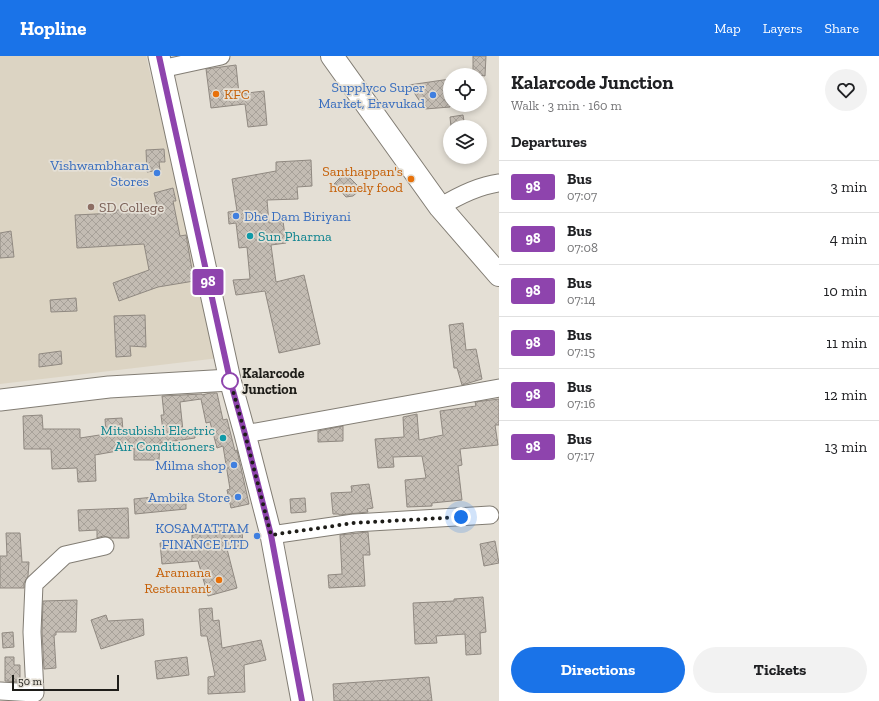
<!DOCTYPE html>
<meta charset="utf-8">
<style>
body{margin:0;font-family:"Zilla Slab",serif;background:#f2f2f2;color:#202124;height:100vh;display:flex;flex-direction:column;font-size:15px;white-space:nowrap}
*{box-sizing:border-box;margin:0}
p{font-size:13px;color:#757577}
.icon{flex:none;width:22px;height:22px;fill:none;stroke:currentColor;stroke-width:2;stroke-linecap:round;stroke-linejoin:round}
.map{position:relative;flex:1;overflow:hidden}
.panel{display:flex;flex-direction:column;background:#fff;width:380px}
.panel>*{flex:none}
.badge{padding:0 8px;border-radius:3px;font-size:14px;line-height:26px}
.buttons{position:absolute;left:443px;top:12px;display:grid;gap:8px}
.buttons a{display:grid;place-items:center;width:44px;height:44px;border-radius:50%;background:#fff;box-shadow:0 2px 6px #0003;font-size:20px}
.scale{position:absolute;left:12px;bottom:10px;width:107px;box-sizing:border-box;padding-left:4px;border:2px solid #1e1d19;border-top:0;font-size:11px;line-height:14px;white-space:nowrap;color:#1e1d19;-webkit-text-stroke:3px #e4dfd5;paint-order:stroke}
.you{position:absolute;width:20px;height:20px;margin:-10px;border:3px solid #fff;border-radius:50%;background:#1a73e8;box-shadow:0 0 0 6px #1a73e833}
.map>.badge{position:absolute;translate:-50% -50%;box-shadow:0 0 0 2px #fff}
h2{padding:0 12px;font-size:15px;line-height:36px}
.round{display:grid;place-items:center;flex:none;width:42px;height:42px;border-radius:21px;background:#f2f2f2}
.summary{display:flex;align-items:center;justify-content:space-between;height:68px;padding:0 12px}
h1{font-size:19px;font-weight:800;line-height:30px}
.action{display:flex;gap:8px;margin-top:auto;padding:8px 12px}
.action a{flex:1;height:46px;border-radius:24px;background:#1a73e8;color:#fff;font-size:16px;font-weight:800;line-height:46px;text-align:center}
.action a+a{background:#f2f2f2;color:#202124}
ul{padding:0;list-style:none}
li{display:flex;align-items:center;gap:12px;height:52px;padding:0 12px;border-top:1px solid #e0e0e0}
li div{flex:1}
li b{display:block;font-size:15px}
li em{font-style:normal}
li .badge{min-width:44px;font-weight:700;text-align:center}
header{display:flex;align-items:center;gap:24px;box-sizing:border-box;height:56px;padding:0 20px;background:#1a73e8;color:#fff}
header strong{font-size:19px}
nav{display:flex;gap:22px;margin-inline-start:auto;font-size:14px}
main{display:flex;flex:1;min-height:0}
.map>svg:first-child{display:block}
</style>
<header>
<strong>Hopline</strong>
<nav><a>Map</a><a>Layers</a><a>Share</a></nav>
</header>
<main>
<div class="map">
<svg width="499" height="645" viewBox="0 0 499 645">
<defs>
<pattern id="building-cross-hatch" width="8" height="8" patternUnits="userSpaceOnUse"><rect width="8" height="8" fill="#c3bcb3"/><path d="M0 0l8 8M0 8l8-8" fill="none" stroke="#a7a199"/></pattern>
</defs>
<rect width="100%" height="100%" fill="#e4dfd5"/>
<polygon fill="#dcd4c3" points="0,0 146,0 219,302 0,328"/>
<g fill="url(#building-cross-hatch)" stroke="#908981">
<polygon points="473,0 486,0 485,20 473,18"/>
<polygon points="236,9 239,38 264,35 267,69 248,71 245,48 211,52 206,13"/>
<polygon points="450,23 450,51 425,53 409,29"/>
<polygon points="463,59 465,71 451,71 450,61"/>
<polygon points="164,93 165,106 159,106 160,114 147,116 146,94"/>
<polygon points="311,104 312,130 297,131 298,143 267,144 269,167 283,165 286,187 271,189 276,226 304,219 320,288 279,297 265,235 236,239 233,224 250,223 247,191 239,192 236,167 229,168 228,156 237,155 232,123 276,115 276,106"/>
<polygon points="345,117 361,133 353,140 346,141 334,128"/>
<polygon points="173,132 176,145 173,145 180,180 186,179 194,225 158,231 119,245 113,227 149,214 144,188 77,192 75,159 116,157 116,154 158,152 154,137"/>
<polygon points="11,175 14,201 0,202 0,177"/>
<polygon points="76,242 77,255 51,256 50,244"/>
<polygon points="145,259 146,291 130,290 131,300 116,301 114,260"/>
<polygon points="463,267 466,294 476,293 482,323 462,329 457,312 454,312 449,269"/>
<polygon points="61,295 62,308 39,311 39,298"/>
<polygon points="210,337 217,337 223,364 227,363 235,395 237,394 249,448 231,452 227,434 230,433 223,390 217,392 210,366 206,367 201,343 180,346 183,375 195,375 195,382 160,387 159,404 134,404 134,392 95,399 96,425 78,426 77,412 52,413 51,393 24,393 23,360 42,359 43,373 80,373 80,382 106,378 105,363 122,362 123,375 163,375 161,359 164,359 162,340 202,338 202,339"/>
<polygon points="499,343 499,369 495,369 498,389 460,393 462,409 458,410 462,444 432,447 432,450 407,451 405,424 426,422 422,400 393,401 394,411 378,412 375,383 404,381 403,361 417,358 419,384 443,379 440,355 476,350 475,346"/>
<polygon points="343,370 343,385 318,386 318,375"/>
<polygon points="369,428 373,452 367,453 368,456 339,459 339,458 333,458 331,437 352,436 351,430"/>
<polygon points="174,439 174,443 186,442 186,453 135,458 134,443"/>
<polygon points="305,442 306,456 291,457 290,443"/>
<polygon points="128,452 129,482 111,482 103,480 97,482 97,474 79,475 78,454"/>
<polygon points="242,473 243,491 227,493 237,532 208,540 198,505 162,508 160,487 192,484 192,479 219,475"/>
<polygon points="368,476 370,499 363,499 365,530 329,532 328,519 342,518 340,479"/>
<polygon points="6,477 20,477 22,506 29,506 28,520 24,527 24,532 0,532 0,500 7,500"/>
<polygon points="495,485 499,507 484,510 480,488"/>
<polygon points="483,541 486,576 480,577 481,598 466,599 465,578 436,580 437,587 415,588 413,547 454,545 454,543"/>
<polygon points="77,544 76,576 56,576 56,579 54,579 56,612 44,613 42,576 43,545"/>
<polygon points="212,552 213,565 219,564 222,592 261,584 266,604 244,609 245,636 208,638 208,621 215,620 207,580 201,580 199,553"/>
<polygon points="106,559 108,565 143,563 144,579 101,593 91,564"/>
<polygon points="13,576 14,591 3,592 2,577"/>
<polygon points="5,601 14,601 14,609 20,609 20,626 5,625"/>
<polygon points="187,601 189,619 157,623 155,605"/>
<polygon points="429,621 432,645 334,645 333,628"/>
</g>
<g fill="none" stroke-linecap="round" stroke-linejoin="round">
<g stroke="#827d74" stroke-width="19">
<g id="minor">
<polyline points="161,13 221,0"/>
<path d="M 440,151 C 458,140 477,130 499,127"/>
<polyline points="245,378 499,332"/>
<polyline points="271,479 354,467 490,459"/>
<polyline points="0,635 35,637 32,576 34,528 65,499 105,490"/>
</g>
</g>
<g stroke="#827d74" stroke-width="23">
<g id="major">
<polyline points="159,0 230,324 245,378 271,479 302,645"/>
<polyline points="0,344 109,331 230,324"/>
</g>
</g>
<g stroke="#827d74" stroke-width="24">
<polyline id="highway" points="332,0 440,151 499,219"/>
</g>
<use href="#minor" stroke="#fff" stroke-width="17"/>
<use href="#major" stroke="#fff" stroke-width="21"/>
<use href="#highway" stroke="#fff" stroke-width="22"/>
</g>
<g fill="none" stroke-linecap="round" stroke-linejoin="round">
<g stroke="#fff" stroke-width="9">
<polyline id="line" points="159,0 230,324 245,378 271,479 302,645"/>
</g>
<use href="#line" stroke="#8e44ad" stroke-width="6"/>
<polyline stroke="#1e1d19" stroke-width="4" stroke-dasharray="0 7.2" points="230,325 230,324 245,378 271,479 354,467 461,461"/>
</g>
<g fill="#e8710a" stroke="#e4dfd5" stroke-width="1.5">
<circle cx="216" cy="38" r="4"/>
<circle cx="411" cy="123" r="4"/>
<circle cx="219" cy="524" r="4"/>
</g>
<g fill="#3f7fe0" stroke="#e4dfd5" stroke-width="1.5">
<circle cx="433" cy="39" r="4"/>
<circle cx="157" cy="117" r="4"/>
<circle cx="236" cy="160" r="4"/>
<circle cx="234" cy="409" r="4"/>
<circle cx="238" cy="441" r="4"/>
<circle cx="257" cy="480" r="4"/>
</g>
<circle fill="#8d6e63" stroke="#e4dfd5" stroke-width="1.5" cx="91" cy="151" r="4"/>
<g fill="#0f9aa8" stroke="#e4dfd5" stroke-width="1.5">
<circle cx="250" cy="180" r="4"/>
<circle cx="223" cy="382" r="4"/>
</g>
<circle fill="#fff" stroke="#8e44ad" stroke-width="2" cx="230" cy="325" r="8"/>
<g text-anchor="middle" stroke-width="3.5" stroke-linejoin="round" paint-order="stroke">
<g font-size="14" fill="#366cbe" stroke="#e4dfd5" text-anchor="end">
<text x="425" y="36">Supplyco Super<tspan x="425" dy="16">Market, Eravukad</tspan></text>
<text x="149" y="114">Vishwambharan<tspan x="149" dy="16">Stores</tspan></text>
<text x="244" y="165" text-anchor="start">Dhe Dam Biriyani</text>
<text x="226" y="414">Milma shop</text>
<text x="230" y="446">Ambika Store</text>
<text x="249" y="477">KOSAMATTAM<tspan x="249" dy="16">FINANCE LTD</tspan></text>
</g>
<g font-size="14" fill="#c56008" stroke="#e4dfd5" text-anchor="end">
<text x="224" y="43" text-anchor="start">KFC</text>
<text x="403" y="120">Santhappan's<tspan x="403" dy="16">homely food</tspan></text>
<text x="211" y="521">Aramana<tspan x="211" dy="16">Restaurant</tspan></text>
</g>
<g font-size="14" fill="#785e54" stroke="#e4dfd5" text-anchor="start">
<text x="99" y="156">SD College</text>
</g>
<g font-size="14" fill="#0d838f" stroke="#e4dfd5" text-anchor="start">
<text x="258" y="185">Sun Pharma</text>
<text x="215" y="379" text-anchor="end">Mitsubishi Electric<tspan x="215" dy="16">Air Conditioners</tspan></text>
</g>
<g font-size="14" font-weight="bold" fill="#1e1d19" stroke="#e4dfd5" text-anchor="start">
<text x="242" y="322">Kalarcode<tspan x="242" dy="16">Junction</tspan></text>
</g>
</g>
</svg>
<div class="buttons">
<a><svg class="icon" aria-label="locate" viewBox="0 0 24 24"><circle cx="12" cy="12" r="6"/><path d="M12 2v4M12 18v4M2 12h4M18 12h4"/></svg></a>
<a><svg class="icon" aria-label="layers" viewBox="0 0 24 24"><path d="M12 4l9 5-9 5-9-5zM3 14l9 5 9-5"/></svg></a>
</div>
<div class="scale">50 m</div>
<div class="you" style="left:461px;top:461px"></div>
<b class="badge" style="left:208px;top:226px;background:#8e44ad;color:#fff">98</b>
</div>
<section class="panel">
<div class="summary"><div><h1>Kalarcode Junction</h1><p>Walk · 3 min · 160 m</p></div><a class="round"><svg class="icon" aria-label="heart" viewBox="0 0 24 24"><path d="M12 20l-8-8c-3-5 5-10 8-4 3-6 11-1 8 4z"/></svg></a></div>
<h2>Departures</h2>
<ul>
<li><span class="badge" style="background:#8e44ad;color:#fff">98</span><div><b>Bus</b><p>07:07</p></div><em>3 min</em></li>
<li><span class="badge" style="background:#8e44ad;color:#fff">98</span><div><b>Bus</b><p>07:08</p></div><em>4 min</em></li>
<li><span class="badge" style="background:#8e44ad;color:#fff">98</span><div><b>Bus</b><p>07:14</p></div><em>10 min</em></li>
<li><span class="badge" style="background:#8e44ad;color:#fff">98</span><div><b>Bus</b><p>07:15</p></div><em>11 min</em></li>
<li><span class="badge" style="background:#8e44ad;color:#fff">98</span><div><b>Bus</b><p>07:16</p></div><em>12 min</em></li>
<li><span class="badge" style="background:#8e44ad;color:#fff">98</span><div><b>Bus</b><p>07:17</p></div><em>13 min</em></li>
</ul>
<div class="action"><a>Directions</a><a>Tickets</a></div>
</section>
</main>
